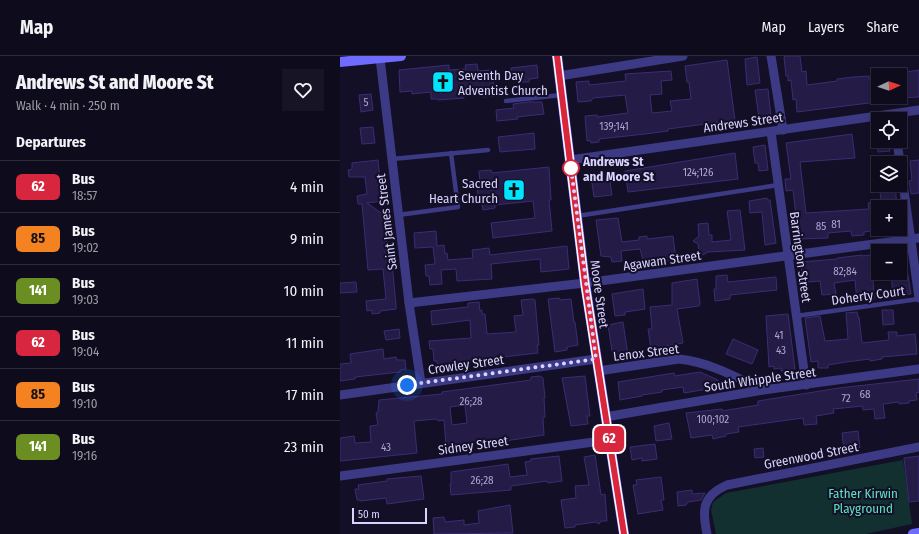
<!DOCTYPE html>
<meta charset="utf-8">
<style>
body{margin:0;font-family:"Fira Sans Condensed",sans-serif;background:#171425;color:#f1f3f6;height:100vh;display:flex;flex-direction:column;font-size:15px;white-space:nowrap}
*{box-sizing:border-box;margin:0}
p{font-size:13px;color:#9b9ba3}
.icon{flex:none;width:22px;height:22px;fill:none;stroke:currentColor;stroke-width:2;stroke-linecap:round;stroke-linejoin:round}
.map{position:relative;flex:1;overflow:hidden}
.drawer{display:flex;flex-direction:column;background:#0e0b1c;width:340px}
.drawer>*{flex:none}
.badge{padding:0 8px;border-radius:6px;font-size:14px;line-height:26px}
.needle{width:26px;rotate:87deg}
.tools{position:absolute;left:531px;top:12px;display:grid;gap:8px}
.tools a{display:grid;place-items:center;width:36px;height:36px;border-radius:0px;background:#0e0b1c;box-shadow:0 2px 6px #0003,0 0 0 1px #2e2b3b;font-size:20px}
.scale{position:absolute;left:12px;bottom:10px;width:75px;box-sizing:border-box;padding-left:4px;border:2px solid #d9d4ff;border-top:0;font-size:11px;line-height:14px;white-space:nowrap;color:#d9d4ff;-webkit-text-stroke:3px #130f26;paint-order:stroke}
.you{position:absolute;width:20px;height:20px;margin:-10px;border:3px solid #fff;border-radius:50%;background:#1a73e8;box-shadow:0 0 0 6px #1a73e833}
.map>.badge{position:absolute;translate:-50% -50%;box-shadow:0 0 0 2px #fff}
h2{padding:0 16px;font-size:15px;line-height:36px}
.round{display:grid;place-items:center;flex:none;width:42px;height:42px;border-radius:0px;background:#171425}
.summary{display:flex;align-items:center;justify-content:space-between;height:68px;padding:0 16px}
h1{font-size:19px;font-weight:800;line-height:30px}
ul{padding:0;list-style:none}
li{display:flex;align-items:center;gap:12px;height:52px;padding:0 16px;border-top:1px solid #2e2b3b}
li div{flex:1}
li b{display:block;font-size:15px}
li em{font-style:normal}
li .badge{min-width:44px;font-weight:700;text-align:center}
header{display:flex;align-items:center;gap:24px;box-sizing:border-box;height:56px;padding:0 20px;background:#0e0b1c;border-bottom:1px solid #2e2b3b}
header strong{font-size:19px}
nav{display:flex;gap:22px;margin-inline-start:auto;font-size:14px}
main{display:flex;flex:1;min-height:0}
.map>svg:first-child{display:block}
</style>
<header>
<strong>Map</strong>
<nav><a>Map</a><a>Layers</a><a>Share</a></nav>
</header>
<main>
<section class="drawer">
<div class="summary"><div><h1>Andrews St and Moore St</h1><p>Walk · 4 min · 250 m</p></div><a class="round"><svg class="icon" aria-label="heart" viewBox="0 0 24 24"><path d="M12 20l-8-8c-3-5 5-10 8-4 3-6 11-1 8 4z"/></svg></a></div>
<h2>Departures</h2>
<ul>
<li><span class="badge" style="background:#d7263d;color:#fff">62</span><div><b>Bus</b><p>18:57</p></div><em>4 min</em></li>
<li><span class="badge" style="background:#f58220;color:#111">85</span><div><b>Bus</b><p>19:02</p></div><em>9 min</em></li>
<li><span class="badge" style="background:#6b8e23;color:#fff">141</span><div><b>Bus</b><p>19:03</p></div><em>10 min</em></li>
<li><span class="badge" style="background:#d7263d;color:#fff">62</span><div><b>Bus</b><p>19:04</p></div><em>11 min</em></li>
<li><span class="badge" style="background:#f58220;color:#111">85</span><div><b>Bus</b><p>19:10</p></div><em>17 min</em></li>
<li><span class="badge" style="background:#6b8e23;color:#fff">141</span><div><b>Bus</b><p>19:16</p></div><em>23 min</em></li>
</ul>
</section>
<div class="map">
<svg width="579" height="478" viewBox="0 0 579 478">
<rect width="100%" height="100%" fill="#130f26"/>
<polygon fill="#12302f" points="563,404 572,468 526,478 376,478 371,454 373,446 386,437"/>
<g fill="#241b47" stroke="#3b2d73" fill-rule="evenodd">
<polygon points="445,0 460,0 462,16 466,15 467,29 497,25 497,23 513,21 529,20 529,23 537,22 539,44 537,46 457,56 456,43 453,44 451,24 448,25 448,20 446,20 444,1"/>
<polygon points="417,1 420,27 407,29 405,3"/>
<polygon points="387,4 395,64 328,73 328,75 305,78 259,83 259,86 251,87 250,84 247,85 245,60 257,59 257,61 288,57 285,39 253,42 251,45 238,46 236,26 249,25 249,29 286,25 285,18 331,15 332,24 321,25 322,38 310,39 312,57 332,55 330,45 351,43 349,26 347,26 345,10"/>
<polygon points="137,8 138,15 152,14 155,40 144,41 143,31 123,33 124,42 98,44 98,43 91,43 91,36 72,38 72,35 60,36 59,14 109,9 109,14 126,13 125,9"/>
<polygon points="197,9 198,22 189,23 189,26 180,26 179,22 171,23 171,12"/>
<polygon points="579,14 579,41 560,42 560,17"/>
<polygon points="428,33 431,61 419,62 415,34"/>
<polygon points="31,38 33,54 21,56 19,39"/>
<polygon points="188,46 202,46 204,58 177,61 178,63 157,65 156,54 174,52 173,48"/>
<polygon points="33,71 35,87 22,88 20,72"/>
<polygon points="194,77 195,93 160,96 158,81"/>
<polygon points="512,78 515,102 460,106 466,157 529,153 528,147 538,146 538,174 524,176 524,179 512,180 511,175 488,177 488,182 458,183 458,178 456,178 454,161 456,160 453,134 446,135 445,123 451,123 446,87"/>
<polygon points="537,85 549,85 550,95 538,96"/>
<polygon points="425,89 428,114 419,115 418,107 415,107 413,91"/>
<polygon points="395,97 398,123 288,136 285,115"/>
<polygon points="38,104 41,133 43,133 44,145 27,147 47,161 47,171 45,171 48,196 51,196 56,249 56,253 40,255 40,257 32,258 32,254 27,255 26,245 46,243 43,213 28,214 22,148 18,148 17,140 27,138 25,121 9,121 8,114 12,113 12,107"/>
<polygon points="579,104 579,137 571,138 569,125 572,124 570,105"/>
<polygon points="209,111 211,144 209,144 212,175 153,182 151,167 195,162 193,145 155,149 155,152 143,154 141,142 138,143 137,126 140,126 139,115 151,114 152,117"/>
<polygon points="269,118 272,139 254,141 251,120"/>
<polygon points="539,129 555,129 557,151 542,151"/>
<polygon points="427,142 427,144 430,144 436,187 425,189 422,156 410,157 409,145"/>
<polygon points="400,154 405,194 368,196 363,199 359,195 358,188 353,185 359,180 358,168 368,167 369,179 372,179 372,186 391,184 387,155"/>
<polygon points="278,162 282,186 299,184 299,181 307,180 307,183 333,180 336,203 304,208 300,193 281,195 282,205 272,206 271,201 261,200 256,164"/>
<polygon points="96,175 97,190 104,189 105,198 107,197 108,204 133,202 132,194 149,192 150,199 227,190 229,213 201,216 200,203 151,208 152,223 117,225 116,213 101,214 102,228 90,229 89,220 86,220 85,209 95,208 93,191 75,192 74,177"/>
<polygon points="538,198 538,221 533,222 534,243 517,245 515,224 494,227 496,238 482,239 480,225 468,226 468,221 462,221 461,206 497,203 497,202 522,199 522,200"/>
<polygon points="565,201 571,238 553,239 551,217 560,217 560,202"/>
<polygon points="387,219 388,226 436,221 437,234 390,239 390,243 375,245 374,233 376,233 376,220"/>
<polygon points="357,223 360,248 359,250 337,253 343,287 311,293 308,273 312,273 310,251 332,249 332,227"/>
<polygon points="16,226 17,236 0,237 0,227"/>
<polygon points="303,233 305,253 285,256 285,259 275,260 272,238"/>
<polygon points="219,242 220,244 231,243 234,266 235,266 238,289 227,291 227,294 215,296 208,243"/>
<polygon points="193,243 195,244 199,289 197,289 198,297 154,302 154,303 98,311 97,305 94,305 93,293 90,293 89,285 131,282 130,264 92,269 91,255 128,251 128,247 139,246 140,255 142,254 142,258 145,258 147,278 176,276 174,260 183,259 181,244"/>
<polygon points="542,254 553,254 554,268 543,269"/>
<polygon points="517,256 518,261 519,261 522,287 549,284 548,276 557,276 557,280 575,278 577,298 542,301 542,303 530,305 530,303 506,306 488,309 488,312 478,312 478,305 471,306 465,262 480,260 485,285 508,283 506,257"/>
<polygon points="448,258 455,313 441,315 441,312 434,313 434,310 429,311 426,260"/>
<polygon points="283,266 288,299 273,301 268,269"/>
<polygon points="59,273 60,282 46,284 44,275"/>
<polygon points="393,283 418,294 412,308 386,298"/>
<polygon points="43,293 44,303 56,301 57,304 65,304 66,313 60,314 60,316 15,321 15,323 0,325 0,308 11,307 10,298"/>
<polygon points="360,316 378,324 380,331 344,337 343,331 322,334 322,336 302,339 302,340 280,344 278,326 334,317 335,320"/>
<path d="M 200,320 L 203,322 L 205,342 L 204,342 L 205,361 L 203,362 L 204,379 L 165,385 L 106,390 L 104,364 L 98,365 L 97,363 L 74,365 L 77,397 L 0,405 L 0,382 L 14,380 L 15,387 L 31,386 L 30,370 L 38,369 L 36,357 L 38,356 L 39,344 L 102,338 L 102,336 L 191,324 L 191,321 ZM 125,349 L 127,367 L 112,369 L 110,351 Z"/>
<polygon points="245,320 250,360 247,360 248,368 231,370 222,322"/>
<polygon points="579,323 579,336 576,337 577,344 569,345 569,347 559,348 559,346 543,348 545,362 535,363 534,353 523,354 523,350 493,353 494,357 476,360 477,368 464,369 463,362 398,371 399,376 386,378 386,380 373,383 372,379 351,382 346,357 382,353 382,355 418,349 418,345 499,332"/>
<polygon points="329,367 332,383 316,385 314,370"/>
<polygon points="518,375 520,392 504,394 502,377"/>
<polygon points="315,388 317,403 302,405 302,402 292,404 290,391"/>
<polygon points="423,392 424,401 415,402 414,393"/>
<polygon points="255,399 261,439 265,438 267,465 261,465 259,468 256,466 235,469 235,471 225,472 221,444 236,442 235,430 249,429 244,401"/>
<polygon points="219,400 222,425 208,427 207,425 171,430 171,434 111,439 110,428 111,428 111,416 168,408 170,421 187,419 185,406 191,405 191,403"/>
<polygon points="579,400 579,445 569,446 564,402"/>
<polygon points="81,420 84,443 47,448 46,442 20,445 20,444 17,444 15,433 19,433 18,429 47,425 47,423"/>
<polygon points="321,421 324,444 321,444 323,454 298,458 293,429 297,429 296,424"/>
<polygon points="352,434 352,438 365,437 361,444 348,446 346,449 338,450 337,436"/>
<polygon points="170,449 173,477 94,478 93,462 104,461 105,466 124,464 124,469 139,467 138,455"/>
</g>
<g fill="none" stroke-linecap="round" stroke-linejoin="round">
<g stroke="#3d3a85" stroke-width="4.5">
<polyline points="166,45 221,39"/>
<polyline points="52,103 148,94"/>
<polyline points="58,159 118,151 111,97"/>
<polyline points="237,160 438,129"/>
<polyline points="456,260 579,243"/>
</g>
<g stroke="#3d3a85" stroke-width="9">
<polyline points="431,0 443,74"/>
<polyline points="40,2 69,247 81,327"/>
<polyline points="219,20 343,0"/>
<polyline points="431,76 466,329"/>
<polyline points="557,85 579,242"/>
<polyline points="230,104 579,54"/>
<polyline points="69,247 245,227 579,182"/>
<path d="M 258,315 L 339,303 C 369,306 396,321 423,334"/>
<polyline points="0,339 256,303"/>
<polyline points="265,361 423,334 579,313"/>
<polyline points="0,420 269,384"/>
<path d="M 367,478 C 362,454 362,440 387,429 L 579,391"/>
</g>
<g stroke="#6f6bff" stroke-width="10">
<polyline points="217,0 245,227 284,478"/>
<polyline points="0,6 61,0"/>
<polyline points="573,478 579,477"/>
</g>
</g>
<g fill="none" stroke-linecap="round" stroke-linejoin="round">
<g stroke="#fff" stroke-width="9">
<polyline id="line" points="217,0 245,228 284,478"/>
</g>
<use href="#line" stroke="#d7263d" stroke-width="6"/>
<polyline stroke="#d9d4ff" stroke-width="4" stroke-dasharray="0 7.2" points="67,329 256,303 231,112"/>
</g>
<defs>
<g id="church-square" transform="scale(1.15)"><rect x="-9" y="-9" width="18" height="18" rx="4" fill="#00e5ff" stroke="#130f26"/><path d="M-1.2-6h2.4v3.5h3.3v2.4h-3.3V6h-2.4V-.1h-3.3v-2.4h3.3Z" fill="#111"/></g>
</defs>
<g fill-rule="evenodd">
<use href="#church-square" x="103" y="26"/>
<use href="#church-square" x="174" y="134"/>
</g>
<circle fill="#fff" stroke="#d7263d" stroke-width="2" cx="231" cy="112" r="8"/>
<g text-anchor="middle" stroke-width="4" stroke-linejoin="round" paint-order="stroke">
<g font-size="11" fill="#aca6d1">
<text x="26" y="50">5</text>
<text x="274" y="74">139;141</text>
<text x="358" y="120">124;126</text>
<text x="496" y="172">81</text>
<text x="481" y="174">85</text>
<text x="505" y="219">82;84</text>
<text x="439" y="283">41</text>
<text x="441" y="298">43</text>
<text x="525" y="342">68</text>
<text x="506" y="346">72</text>
<text x="131" y="349">26;28</text>
<text x="373" y="367">100;102</text>
<text x="46" y="395">43</text>
<text x="142" y="428">26;28</text>
</g>
<g font-size="13" fill="#d9d4ff" stroke="#130f26" text-anchor="start">
<text x="118" y="24">Seventh Day<tspan x="118" dy="15">Adventist Church</tspan></text>
<text x="158" y="132" text-anchor="end">Sacred<tspan x="158" dy="15">Heart Church</tspan></text>
</g>
<g font-size="13" fill="#d9d4ff" stroke="#130f26">
<text transform="translate(403 66) rotate(-8)" y="5">Andrews Street</text>
<text transform="translate(46 166) rotate(-97)" y="5">Saint James Street</text>
<text transform="translate(461 201) rotate(82)" y="5">Barrington Street</text>
<text transform="translate(322 204) rotate(-8)" y="5">Agawam Street</text>
<text transform="translate(260 238) rotate(82)" y="5">Moore Street</text>
<text transform="translate(528 239) rotate(-8)" y="5">Doherty Court</text>
<text transform="translate(306 296) rotate(-7)" y="5">Lenox Street</text>
<text transform="translate(126 308) rotate(-8)" y="5">Crowley Street</text>
<text transform="translate(420 323) rotate(-8)" y="5">South Whipple Street</text>
<text transform="translate(133 389) rotate(-8)" y="5">Sidney Street</text>
<text transform="translate(471 399) rotate(-11)" y="5">Greenwood Street</text>
</g>
<g font-size="13" font-weight="bold" fill="#d9d4ff" stroke="#130f26" text-anchor="start">
<text x="243" y="110">Andrews St<tspan x="243" dy="15">and Moore St</tspan></text>
</g>
<g font-size="13" fill="#5fe0c0" stroke="#130f26">
<text x="523" y="442">Father Kirwin<tspan x="523" dy="15">Playground</tspan></text>
</g>
</g>
</svg>
<div class="tools">
<a><svg class="needle" viewBox="-14 -14 28 28"><path d="M0-13l5 13h-10z" fill="#e53935"/><path d="M0 13l5-13h-10z" fill="#9b9ba3"/></svg></a>
<a><svg class="icon" aria-label="locate" viewBox="0 0 24 24"><circle cx="12" cy="12" r="6"/><path d="M12 2v4M12 18v4M2 12h4M18 12h4"/></svg></a>
<a><svg class="icon" aria-label="layers" viewBox="0 0 24 24"><path d="M12 4l9 5-9 5-9-5zM3 14l9 5 9-5"/></svg></a>
<a>+</a>
<a>−</a>
</div>
<div class="scale">50 m</div>
<div class="you" style="left:67px;top:329px"></div>
<b class="badge" style="left:269px;top:383px;background:#d7263d;color:#fff">62</b>
</div>
</main>
